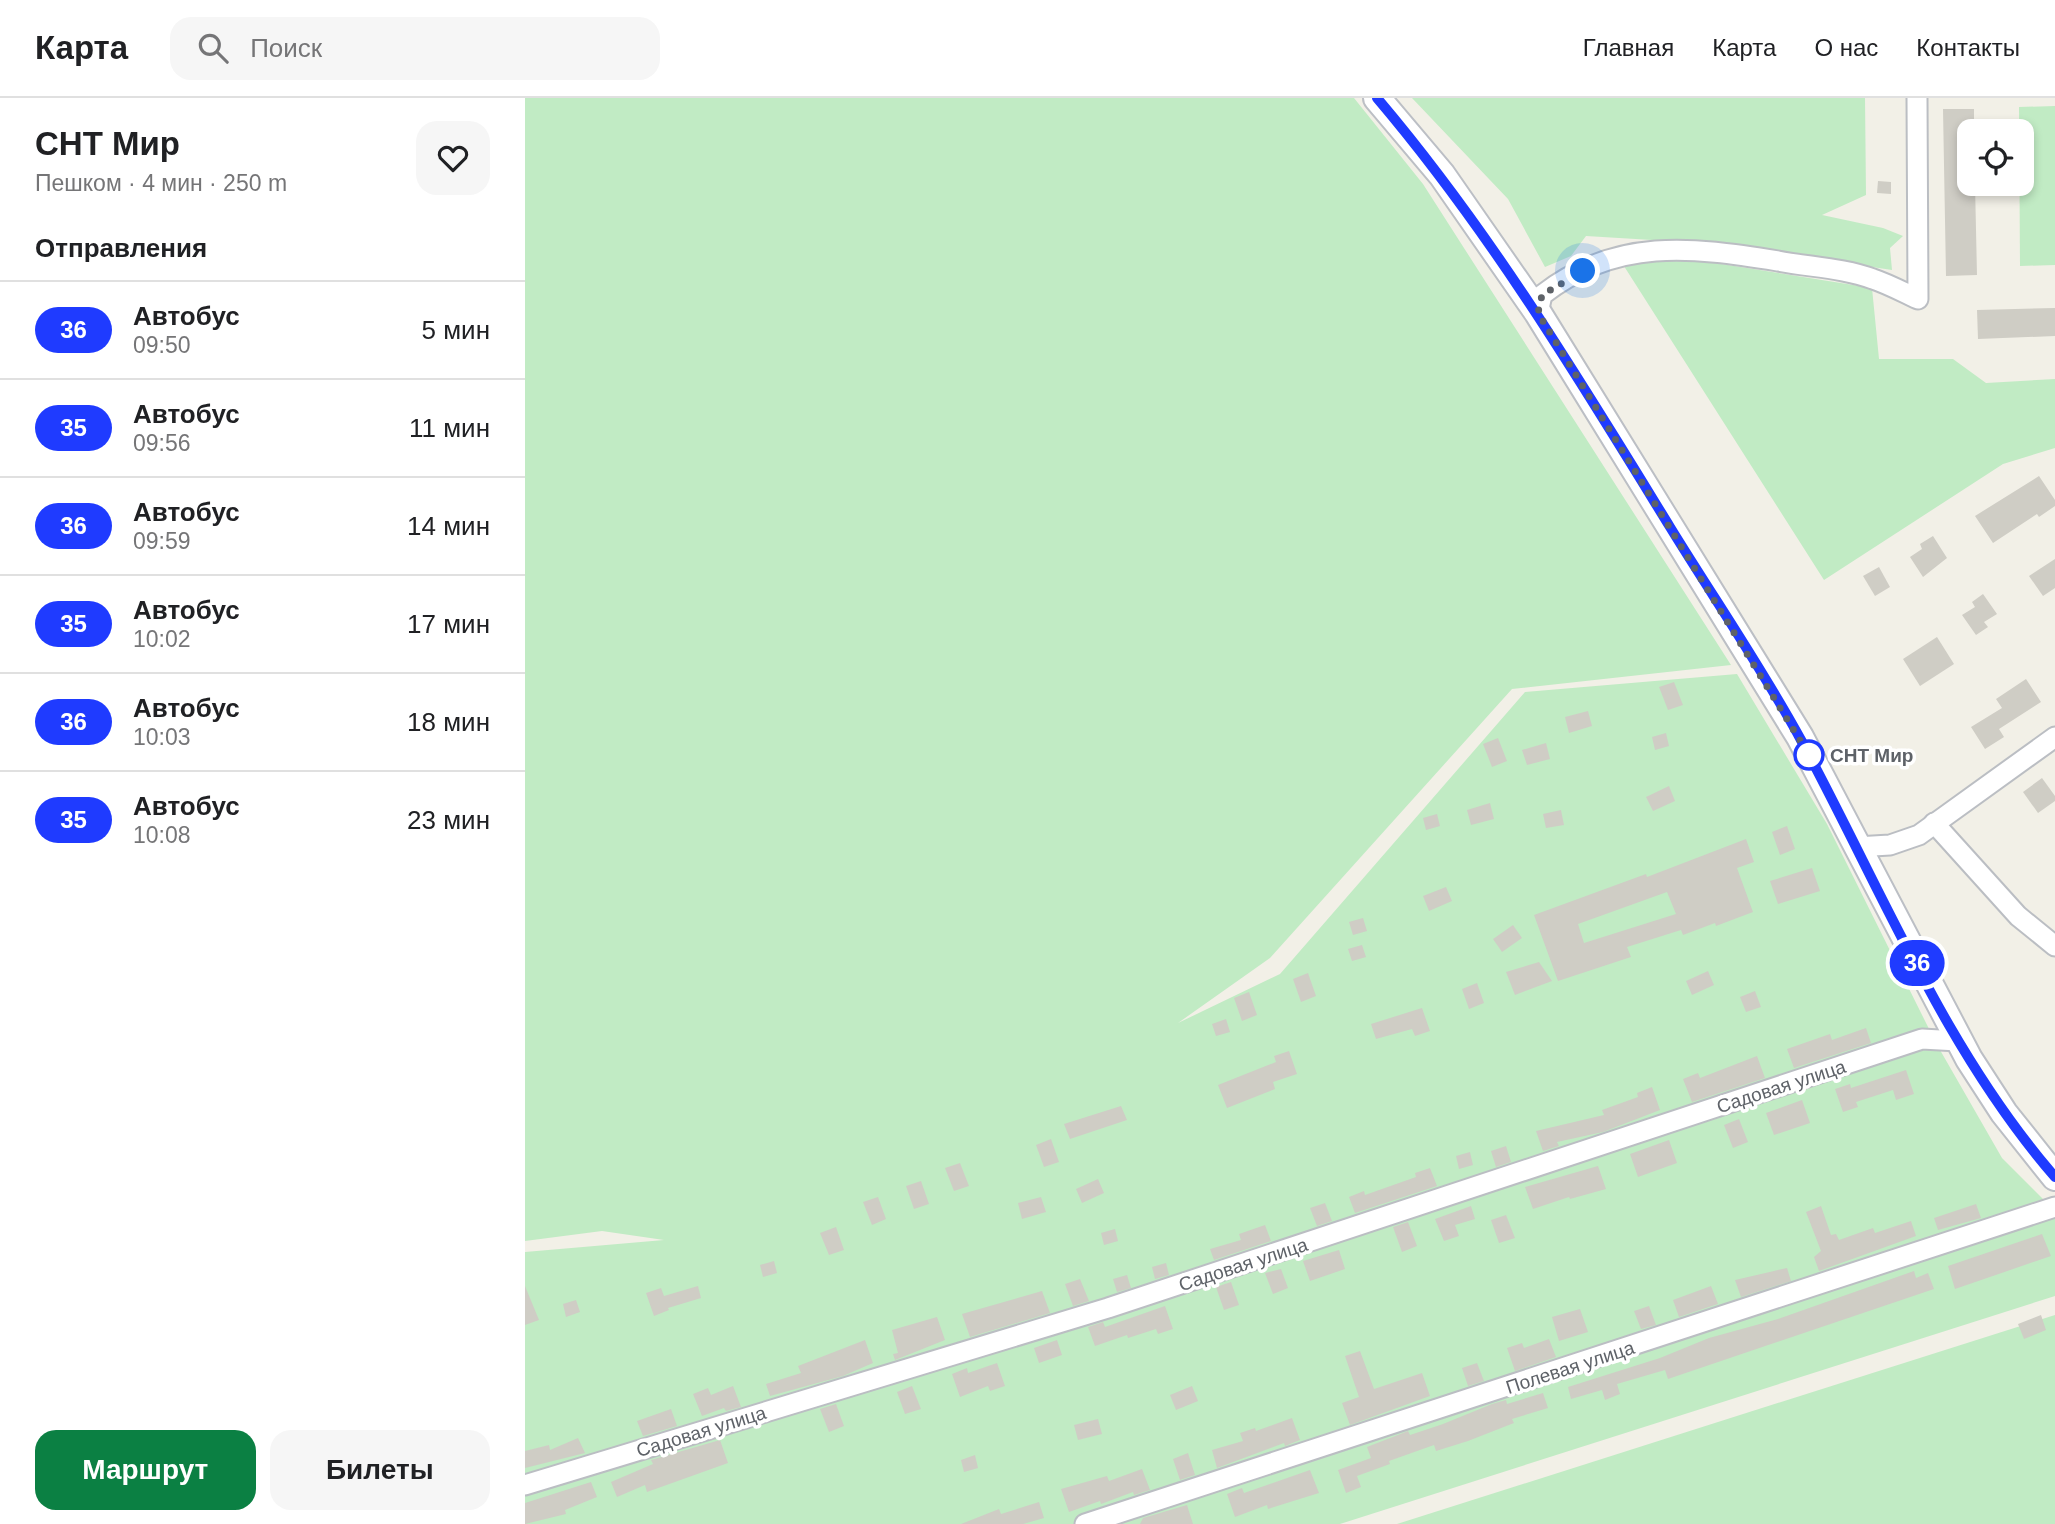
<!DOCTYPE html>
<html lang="ru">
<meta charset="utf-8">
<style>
body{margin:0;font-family:Arial,sans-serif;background:#f6f6f6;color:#202124;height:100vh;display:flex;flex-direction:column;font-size:26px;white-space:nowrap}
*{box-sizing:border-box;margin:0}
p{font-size:23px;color:#757577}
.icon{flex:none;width:38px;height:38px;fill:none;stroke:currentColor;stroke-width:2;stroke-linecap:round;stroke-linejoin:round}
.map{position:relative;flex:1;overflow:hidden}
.details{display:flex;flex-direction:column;background:#fff;width:525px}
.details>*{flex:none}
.badge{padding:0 14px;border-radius:23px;font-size:24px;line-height:46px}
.buttons{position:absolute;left:1432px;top:21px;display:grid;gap:14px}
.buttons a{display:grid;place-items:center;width:77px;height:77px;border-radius:14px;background:#fff;box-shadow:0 4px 10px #0003;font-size:35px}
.you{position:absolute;width:35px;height:35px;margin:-18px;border:5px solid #fff;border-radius:50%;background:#1a73e8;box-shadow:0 0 0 10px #1a73e833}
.map>.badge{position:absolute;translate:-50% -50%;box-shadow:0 0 0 4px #fff}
h2{padding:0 35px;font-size:26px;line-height:63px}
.round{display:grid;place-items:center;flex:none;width:74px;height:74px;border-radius:21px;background:#f6f6f6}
.headline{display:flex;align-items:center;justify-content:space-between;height:119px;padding:0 35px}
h1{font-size:33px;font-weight:700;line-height:52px}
.button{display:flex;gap:14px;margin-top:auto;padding:14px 35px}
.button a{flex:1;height:80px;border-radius:21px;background:#0b8043;color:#fff;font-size:28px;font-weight:700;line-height:80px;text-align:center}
.button a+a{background:#f6f6f6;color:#202124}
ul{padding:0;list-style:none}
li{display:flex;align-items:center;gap:21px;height:98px;padding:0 35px;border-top:2px solid #e0e0e0}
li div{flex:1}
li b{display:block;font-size:26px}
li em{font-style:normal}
li .badge{min-width:77px;font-weight:700;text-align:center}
header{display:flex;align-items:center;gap:42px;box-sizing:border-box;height:98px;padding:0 35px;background:#fff;border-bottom:2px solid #e0e0e0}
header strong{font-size:33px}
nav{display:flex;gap:38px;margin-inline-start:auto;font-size:24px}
.search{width:490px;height:63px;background:#f6f6f6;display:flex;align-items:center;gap:18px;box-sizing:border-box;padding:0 24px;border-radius:21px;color:#757577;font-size:26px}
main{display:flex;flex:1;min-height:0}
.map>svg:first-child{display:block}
</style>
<header>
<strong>Карта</strong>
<div class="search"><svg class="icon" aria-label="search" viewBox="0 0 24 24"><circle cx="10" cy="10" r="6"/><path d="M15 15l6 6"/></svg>Поиск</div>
<nav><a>Главная</a><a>Карта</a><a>О нас</a><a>Контакты</a></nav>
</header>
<main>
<section class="details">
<div class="headline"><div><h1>СНТ Мир</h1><p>Пешком · 4 мин · 250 m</p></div><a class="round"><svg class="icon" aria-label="heart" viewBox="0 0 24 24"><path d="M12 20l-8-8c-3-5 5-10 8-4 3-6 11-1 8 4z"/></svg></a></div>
<h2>Отправления</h2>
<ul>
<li><span class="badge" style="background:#1f3bff;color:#fff">36</span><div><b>Автобус</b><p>09:50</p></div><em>5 мин</em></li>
<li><span class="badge" style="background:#1f3bff;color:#fff">35</span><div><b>Автобус</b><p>09:56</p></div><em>11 мин</em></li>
<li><span class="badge" style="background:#1f3bff;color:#fff">36</span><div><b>Автобус</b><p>09:59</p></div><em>14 мин</em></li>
<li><span class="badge" style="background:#1f3bff;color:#fff">35</span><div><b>Автобус</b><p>10:02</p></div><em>17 мин</em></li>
<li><span class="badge" style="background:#1f3bff;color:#fff">36</span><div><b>Автобус</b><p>10:03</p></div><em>18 мин</em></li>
<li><span class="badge" style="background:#1f3bff;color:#fff">35</span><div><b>Автобус</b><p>10:08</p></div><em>23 мин</em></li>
</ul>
<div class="button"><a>Маршрут</a><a>Билеты</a></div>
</section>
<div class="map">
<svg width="1530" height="1426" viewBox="0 0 1530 1426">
<rect width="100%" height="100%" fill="#f2f0e7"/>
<g fill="#c1ebc4">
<polygon points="0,0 829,0 898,86 1206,567 987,591 745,860 653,925 755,876 1000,594 1212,576 1302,726 1411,945 1477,1060 1530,1113 1530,1198 815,1426 0,1426 0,1154 139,1142 77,1133 0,1143"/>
<polygon points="887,0 1340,0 1341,97 1297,117 1358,130 1378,138 1365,150 1367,172 1193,146 1061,138 1046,158 1020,169 983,101"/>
<polygon points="1530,8 1530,167 1495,168 1494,9"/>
<polygon points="1159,160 1347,190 1354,261 1428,261 1461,285 1530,281 1530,350 1478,366 1299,482 1097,165"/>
<polygon points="1530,1217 1530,1426 872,1426"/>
</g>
<g fill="#cfcdc5" fill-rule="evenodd">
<polygon points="1418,11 1449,11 1449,33 1444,33 1444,86 1450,86 1452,177 1421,178"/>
<polygon points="1353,83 1366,84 1366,96 1352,95"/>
<polygon points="1530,210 1530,238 1453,241 1452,212"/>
<polygon points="1514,378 1530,402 1530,408 1514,419 1512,416 1468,445 1450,418"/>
<polygon points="1408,438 1422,460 1398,479 1385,459 1397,451 1395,446"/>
<polygon points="1530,461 1530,490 1518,498 1504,478"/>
<polygon points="1354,469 1365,489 1350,498 1338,478"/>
<polygon points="1458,496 1472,516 1459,524 1463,529 1451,537 1437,517 1450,509 1447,504"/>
<polygon points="1412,539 1429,566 1395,588 1378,561"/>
<polygon points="1501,581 1516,604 1474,631 1479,639 1460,651 1446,629 1477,610 1471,601"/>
<polygon points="1149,584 1158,607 1143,612 1134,589"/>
<polygon points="1063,613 1067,628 1044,635 1040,619"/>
<polygon points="1141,635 1144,648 1130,652 1127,639"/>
<polygon points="973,640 982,663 967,669 958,646"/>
<polygon points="1021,645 1025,661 1002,667 997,652"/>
<polygon points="1517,680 1530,698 1530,703 1513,715 1498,694"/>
<polygon points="1144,688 1150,703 1128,713 1121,699"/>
<polygon points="965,705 969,721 946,727 942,712"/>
<polygon points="1036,712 1039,727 1021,730 1018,716"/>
<polygon points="912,716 915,728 901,732 898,720"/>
<polygon points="1262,728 1270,751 1255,757 1247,734"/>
<path d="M 1221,741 L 1229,764 L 1212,770 L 1228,814 L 1191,828 L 1190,825 L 1158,837 L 1156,832 L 1102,849 L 1106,859 L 1033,883 L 1009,817 L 1121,776 L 1122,779 ZM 1142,794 L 1151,816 L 1059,845 L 1053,826 Z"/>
<polygon points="1287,770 1295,793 1253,806 1245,783"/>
<polygon points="921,789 927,803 904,813 898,798"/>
<polygon points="838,820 842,833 828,837 824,824"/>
<polygon points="988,827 997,840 977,854 968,841"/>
<polygon points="837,847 841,859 827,863 823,851"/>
<polygon points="1014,864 1027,883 990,897 981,874"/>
<polygon points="1183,873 1189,887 1167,897 1161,883"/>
<polygon points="783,875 791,898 776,904 768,881"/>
<polygon points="952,885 959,905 944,911 937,891"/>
<polygon points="1230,893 1236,909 1221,914 1215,899"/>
<polygon points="724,894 732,917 717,923 709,900"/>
<polygon points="897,910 905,933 890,938 887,931 851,941 846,926"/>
<polygon points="701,921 705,934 691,938 687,926"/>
<polygon points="1341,930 1346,945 1269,970 1262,951 1305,936 1307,942"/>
<polygon points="764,953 772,976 748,984 750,991 702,1010 693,987 751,964 749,958"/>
<polygon points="1232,958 1240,980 1167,1004 1158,981 1173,975 1175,980"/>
<polygon points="1381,972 1389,996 1371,1002 1368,992 1331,1004 1333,1009 1318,1014 1310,991 1325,986 1326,990"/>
<polygon points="1127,989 1135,1012 1078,1034 1032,1044 1034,1048 1018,1053 1011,1033 1079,1017 1077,1012 1113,999 1112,995"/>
<polygon points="1277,1002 1285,1025 1249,1037 1241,1015"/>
<polygon points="596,1008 602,1022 545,1041 539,1026"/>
<polygon points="1214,1021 1223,1044 1208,1050 1199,1027"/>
<polygon points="526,1041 534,1064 519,1069 511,1047"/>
<polygon points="1144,1042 1152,1065 1113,1079 1105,1056"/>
<polygon points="981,1048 986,1064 971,1069 966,1053"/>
<polygon points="945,1054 948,1067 934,1071 931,1058"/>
<polygon points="435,1065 444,1088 429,1093 420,1070"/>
<polygon points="1073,1068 1081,1091 1045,1101 1044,1099 1008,1111 1000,1089"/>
<polygon points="905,1070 912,1088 830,1115 824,1099 839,1093 840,1097 891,1079 890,1075"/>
<polygon points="573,1081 579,1095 557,1105 551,1091"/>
<polygon points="396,1083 404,1106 389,1111 381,1088"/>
<polygon points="353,1099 361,1121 347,1127 338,1104"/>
<polygon points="516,1099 521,1114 497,1121 493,1105"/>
<polygon points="800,1105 807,1123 792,1128 785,1110"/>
<polygon points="1451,1106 1456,1120 1413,1132 1409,1120"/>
<polygon points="946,1108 950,1121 930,1127 934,1138 919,1143 910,1121"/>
<polygon points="1296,1108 1306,1137 1311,1136 1314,1142 1348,1130 1350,1135 1386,1123 1391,1138 1294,1173 1289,1159 1296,1153 1281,1114"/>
<polygon points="981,1117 990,1140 974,1145 966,1122"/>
<polygon points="883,1124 892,1148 877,1154 868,1129"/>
<polygon points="740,1127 746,1143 689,1162 685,1151 716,1142 714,1136"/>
<polygon points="311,1129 319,1152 304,1157 295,1135"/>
<polygon points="590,1131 593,1143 579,1147 576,1135"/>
<polygon points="1517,1136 1526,1158 1430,1191 1423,1168"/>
<polygon points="814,1152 820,1171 785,1183 778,1163"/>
<polygon points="249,1163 252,1175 238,1179 235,1167"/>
<polygon points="641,1165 644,1177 630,1181 627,1169"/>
<polygon points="1262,1170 1266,1183 1216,1199 1210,1182"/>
<polygon points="756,1171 763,1190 748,1196 740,1175"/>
<polygon points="1389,1173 1391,1180 1403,1175 1409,1191 1143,1281 1140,1272 1092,1286 1095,1296 1080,1302 1077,1292 1046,1301 1043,1289 1135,1260 1184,1240 1253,1221"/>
<polygon points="602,1177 606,1190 592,1194 588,1181"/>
<polygon points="555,1181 564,1203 548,1208 540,1186"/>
<polygon points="706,1184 714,1207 699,1212 691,1189"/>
<polygon points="0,1188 14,1222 0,1227"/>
<polygon points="173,1188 176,1200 143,1210 144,1212 129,1218 121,1195 136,1190 139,1198"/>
<polygon points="1186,1188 1193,1206 1154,1219 1148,1202"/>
<polygon points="517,1193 525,1215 445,1239 437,1216"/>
<polygon points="51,1202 55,1214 41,1219 38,1206"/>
<polygon points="640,1208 648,1231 633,1236 631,1231 603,1240 602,1237 570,1248 563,1229 578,1224 580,1229"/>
<polygon points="1124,1208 1131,1227 1116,1231 1109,1213"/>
<polygon points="1055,1211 1063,1234 1034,1243 1027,1219"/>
<polygon points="1516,1217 1521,1232 1499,1241 1493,1226"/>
<polygon points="412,1219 420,1242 370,1262 368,1256 373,1255 367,1232"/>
<polygon points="1024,1241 1031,1259 990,1273 982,1250 997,1245 999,1250"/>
<polygon points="340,1242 348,1265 318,1278 245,1298 241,1286 276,1275 273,1268"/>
<polygon points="532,1242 537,1257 514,1265 509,1250"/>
<polygon points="835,1253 849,1291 897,1275 905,1298 825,1327 817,1305 834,1299 820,1258"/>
<polygon points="472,1265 480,1288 465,1293 463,1288 435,1299 427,1276 442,1270 443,1275"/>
<polygon points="952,1265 959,1283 943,1288 937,1270"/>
<polygon points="208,1288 216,1309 201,1313 199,1310 177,1318 168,1296 183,1290 186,1297"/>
<polygon points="387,1288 396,1311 380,1316 372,1294"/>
<polygon points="667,1288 673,1303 651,1312 645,1297"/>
<polygon points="1018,1295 1023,1310 987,1321 989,1325 943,1343 911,1353 909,1347 864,1363 865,1366 832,1378 836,1389 821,1395 813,1372 846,1360 842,1349 883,1333 885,1337 918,1326 967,1306 981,1302 982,1306"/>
<polygon points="311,1306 319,1328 304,1334 295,1311"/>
<polygon points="146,1311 152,1328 118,1338 112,1323"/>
<polygon points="767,1320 775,1342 760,1348 759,1345 692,1370 687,1352 718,1343 715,1335 730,1330 731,1333"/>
<polygon points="573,1321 577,1336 553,1342 549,1327"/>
<polygon points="53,1340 60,1355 0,1370 0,1353 24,1347 25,1352"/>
<polygon points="195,1342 203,1365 122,1394 120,1387 92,1399 86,1384 128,1366 126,1362"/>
<polygon points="663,1355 670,1377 655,1382 648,1361"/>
<polygon points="450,1357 453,1370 439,1374 436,1362"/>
<polygon points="617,1371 625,1392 609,1397 608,1394 576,1406 575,1403 544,1414 536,1391 582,1378 584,1383"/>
<polygon points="785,1372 794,1395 743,1411 742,1407 710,1419 702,1396 717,1390 719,1395"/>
<polygon points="66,1384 72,1399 40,1412 41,1416 0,1426 0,1405"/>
<polygon points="514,1404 519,1420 498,1426 436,1426 474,1411 476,1416"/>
<polygon points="662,1407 668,1426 615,1426 618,1420"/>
</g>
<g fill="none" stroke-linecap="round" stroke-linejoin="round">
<g stroke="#bbbec3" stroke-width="23">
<g id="street">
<path d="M 1013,215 L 1017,197 C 1091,139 1167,149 1253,163 C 1284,169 1319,170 1348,181 C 1363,186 1378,194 1393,201 L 1392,0"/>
<polyline points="1409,725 1493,818 1530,848"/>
<polyline points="1331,749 1365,747 1394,737 1530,639"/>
<polyline points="0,1387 583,1210 1397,941 1433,943"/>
<polyline points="560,1426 1530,1109"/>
</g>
</g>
<g stroke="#bcbfc5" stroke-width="30">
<polyline id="secondary" points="852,0 917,77 1013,215 1275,639 1444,961 1479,1015 1530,1079"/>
</g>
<use href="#street" stroke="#fff" stroke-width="19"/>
<use href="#secondary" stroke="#fff" stroke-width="26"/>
</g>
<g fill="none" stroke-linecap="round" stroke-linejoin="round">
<g stroke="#fff" stroke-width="16">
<path id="line" d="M 852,0 C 965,133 1054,281 1145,429 C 1188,499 1237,570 1276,642 C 1356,790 1419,951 1530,1079"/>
</g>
<use href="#line" stroke="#1f3bff" stroke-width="10"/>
<polyline stroke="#5e6268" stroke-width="7" stroke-dasharray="0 12.6" points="1058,173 1017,197 1013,215 1284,657"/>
</g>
<circle fill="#fff" stroke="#1f3bff" stroke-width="3.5" cx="1284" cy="657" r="14"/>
<g text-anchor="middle" stroke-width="7" stroke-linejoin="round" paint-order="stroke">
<g font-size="19" font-weight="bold" fill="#5e6268" stroke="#fff" text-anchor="start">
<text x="1305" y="664">СНТ Мир</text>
</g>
<g font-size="19" fill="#5e6268" stroke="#fff">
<text transform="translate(1256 988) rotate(-18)" y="7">Садовая улица</text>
<text transform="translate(718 1166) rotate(-18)" y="7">Садовая улица</text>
<text transform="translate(1045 1269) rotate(-18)" y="7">Полевая улица</text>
<text transform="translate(176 1333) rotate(-17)" y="7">Садовая улица</text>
</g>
</g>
</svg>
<div class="buttons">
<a><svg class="icon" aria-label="locate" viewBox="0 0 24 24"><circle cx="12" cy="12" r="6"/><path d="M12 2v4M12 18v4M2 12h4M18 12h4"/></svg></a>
</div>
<div class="you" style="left:1058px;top:173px"></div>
<b class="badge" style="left:1392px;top:865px;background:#1f3bff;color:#fff">36</b>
</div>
</main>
